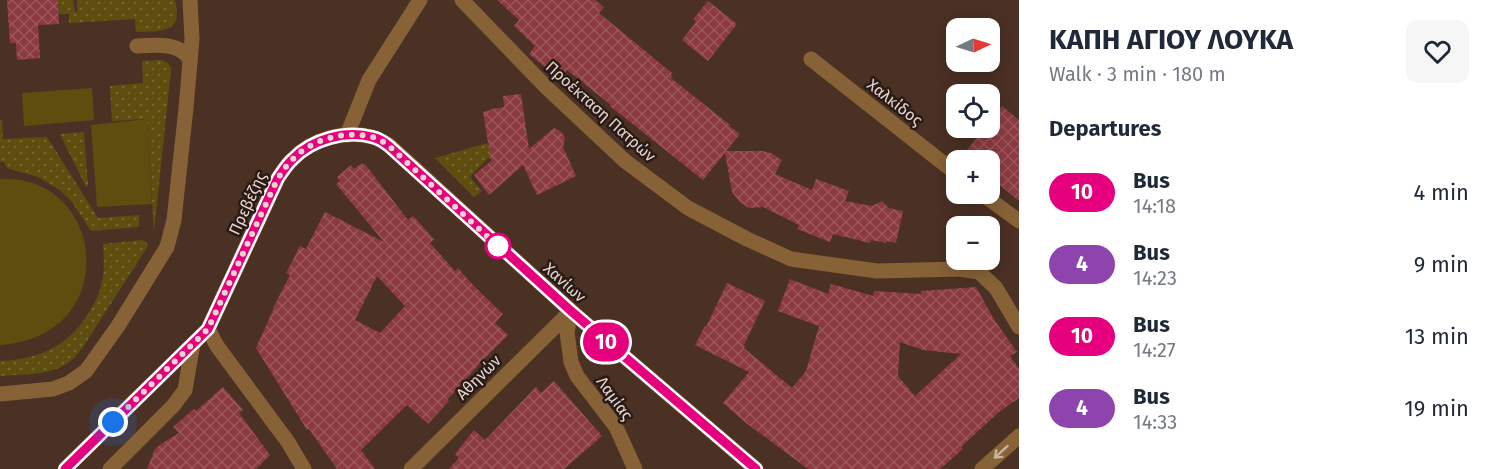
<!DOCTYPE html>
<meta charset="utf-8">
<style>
body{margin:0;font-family:"Fira Sans",sans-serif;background:#f6f6f7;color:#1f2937;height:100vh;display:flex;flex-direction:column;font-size:22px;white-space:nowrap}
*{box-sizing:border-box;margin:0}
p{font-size:20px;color:#747a83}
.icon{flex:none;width:33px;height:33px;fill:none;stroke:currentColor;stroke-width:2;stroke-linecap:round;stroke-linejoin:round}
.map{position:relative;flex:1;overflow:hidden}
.sheet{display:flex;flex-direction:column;background:#fff;width:480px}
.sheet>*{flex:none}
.badge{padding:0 12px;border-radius:20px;font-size:21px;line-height:39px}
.needle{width:39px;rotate:86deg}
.controls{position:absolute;left:946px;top:18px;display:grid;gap:12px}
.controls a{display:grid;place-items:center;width:54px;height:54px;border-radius:12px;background:#fff;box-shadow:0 3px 15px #0003;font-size:30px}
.you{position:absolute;width:30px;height:30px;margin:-15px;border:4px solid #fff;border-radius:50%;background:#1a73e8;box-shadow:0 0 0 9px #1a73e833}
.map>.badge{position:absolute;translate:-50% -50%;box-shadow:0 0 0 3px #fff}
h2{padding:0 30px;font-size:22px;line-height:54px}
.round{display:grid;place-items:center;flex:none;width:63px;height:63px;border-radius:12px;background:#f6f6f7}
.head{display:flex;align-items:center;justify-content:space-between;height:102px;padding:0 30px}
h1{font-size:28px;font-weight:700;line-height:45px}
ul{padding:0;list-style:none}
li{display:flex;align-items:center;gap:18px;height:72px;padding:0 30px}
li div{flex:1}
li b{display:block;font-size:22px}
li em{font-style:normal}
li .badge{min-width:66px;font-weight:700;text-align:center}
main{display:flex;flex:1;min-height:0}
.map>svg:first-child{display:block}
</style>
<main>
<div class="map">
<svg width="1019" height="469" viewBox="0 0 1019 469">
<defs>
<pattern id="grass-dots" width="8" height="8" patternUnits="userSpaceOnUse" patternTransform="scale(1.5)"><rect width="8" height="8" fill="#5d4e0f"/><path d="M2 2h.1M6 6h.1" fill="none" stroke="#746731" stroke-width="1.8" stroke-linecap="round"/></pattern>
<pattern id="building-cross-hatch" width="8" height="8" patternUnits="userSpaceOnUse" patternTransform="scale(1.5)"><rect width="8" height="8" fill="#8b3b40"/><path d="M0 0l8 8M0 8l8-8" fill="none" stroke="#9b565a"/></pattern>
</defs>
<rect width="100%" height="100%" fill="#4b3024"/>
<g fill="url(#grass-dots)">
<path d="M 58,0 L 73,0 L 75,12 L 77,12 L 77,0 L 175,0 C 176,6 178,14 176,20 C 171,34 148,31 136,32 L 135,19 L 69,23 L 69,14 L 59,14 Z"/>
<path d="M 158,60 C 165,60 170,63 171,70 L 154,232 L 147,119 L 112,121 L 110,86 L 143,83 L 142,61 Z"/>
<polygon points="0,120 2,120 3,139 47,137 98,218 139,215 139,227 91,231 72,202 60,190 38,177 7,168 4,162 0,162"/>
<polygon points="84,132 88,185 86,187 60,134"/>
<polygon points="488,143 491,149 491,157 490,159 488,158 470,177 482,191 474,197 435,158"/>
<path d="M 142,240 L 147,243 L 148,246 L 83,347 C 78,353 73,360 66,364 C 48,376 21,374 0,376 L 0,361 C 40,359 68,347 90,311 C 94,303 99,296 101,286 C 105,272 104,258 103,244 Z"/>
</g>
<g fill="#5d4e0f">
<polygon points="92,88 94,120 24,126 22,93"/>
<polygon points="147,119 152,204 97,207 91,125"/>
<path d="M 0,179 C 106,173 124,337 0,345 Z"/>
</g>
<g fill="url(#building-cross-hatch)" fill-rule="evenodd">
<polygon points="7,0 58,0 59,24 38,25 40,58 17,60 16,43 10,43"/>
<polygon points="497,0 595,0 604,7 599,13 672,73 671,75 672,76 671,78 730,125 729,126 740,134 726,151 762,151 771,153 782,160 775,174 812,190 816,179 849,191 845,201 872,206 882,201 889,208 903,211 896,243 886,241 886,243 871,240 870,243 833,234 830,242 797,229 799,225 763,207 751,208 747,207 740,202 732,192 725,153 703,180 610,106 611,105 567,70 560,79 529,54 535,46 514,26 519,20"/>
<polygon points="708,1 737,24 708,61 682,40 696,22 693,19"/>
<polygon points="521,94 529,149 554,128 560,131 563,134 565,138 563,147 576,176 537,195 523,165 489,195 474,175 491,161 483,112 491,110 491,109 504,107 503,96"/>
<polygon points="1002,106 1019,120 1019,201 990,177 990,160 959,160 985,128 990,128 990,122"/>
<path d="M 362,163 L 364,165 L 365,164 L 408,220 L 413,216 L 434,239 L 430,243 L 455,271 L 458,268 L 474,286 L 503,314 L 495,323 L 508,335 L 484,359 L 447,400 L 449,401 L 428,424 L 407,405 L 361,450 L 375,469 L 337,469 L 309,429 L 307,430 L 256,348 L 274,308 L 273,308 L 290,275 L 286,273 L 300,246 L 306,249 L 325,212 L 384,242 L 336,184 L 340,181 L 337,177 L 351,165 L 354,169 ZM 377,276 L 405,306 L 380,333 L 355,320 Z"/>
<path d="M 790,279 L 828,294 L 831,284 L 873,296 L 874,291 L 921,294 L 921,291 L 976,287 L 995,321 L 1017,352 L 1010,356 L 1019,369 L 1019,398 L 999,412 L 961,447 L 963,449 L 940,469 L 808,469 L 746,423 L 723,403 L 749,372 L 695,345 L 705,326 L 706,327 L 727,283 L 765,301 L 744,345 L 745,346 L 744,348 L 792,388 L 806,371 L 819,326 L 778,311 ZM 900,342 L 923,350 L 961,354 L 915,396 L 898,376 Z"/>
<polygon points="554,381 602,436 564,469 449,469 459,458 455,454 474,430 485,440 536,387 541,393"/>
<polygon points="223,387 243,410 239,413 270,455 256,469 147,469 155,449 161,444 179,433 173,427 194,409 196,411"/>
</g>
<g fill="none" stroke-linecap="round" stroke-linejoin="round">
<g stroke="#876237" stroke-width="15">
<polyline points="462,0 547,88 625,161 688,208 747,239 791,259 877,271 960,269 979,272 996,288 1019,327"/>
<path d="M 137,46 C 155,45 180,42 190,60"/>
<polyline points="811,59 957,174"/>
<polyline points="347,135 369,80 420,0"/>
<polyline points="982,194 1019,221"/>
<polyline points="571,311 567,332 571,362 577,376 616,427 635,469"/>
<polyline points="208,329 217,346 288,442 304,469"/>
<polyline points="0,394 53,389 69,383 86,371 118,326 167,247 174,220 186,108 192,39 190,0"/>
<path d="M 65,469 L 208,329 L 278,178 C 283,171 287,164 293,159 C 311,139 346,130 372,137 C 378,139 384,142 389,145 L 571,311 L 756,469"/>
<polyline points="110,469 173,406 185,390 188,372 193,344"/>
<polyline points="411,469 571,311"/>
<polyline points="982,469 1019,436"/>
</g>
</g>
<defs><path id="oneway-shaft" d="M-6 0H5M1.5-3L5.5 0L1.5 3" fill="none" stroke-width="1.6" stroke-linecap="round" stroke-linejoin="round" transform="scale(1.5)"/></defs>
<use stroke="#cab2a0" href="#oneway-shaft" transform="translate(1001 452) rotate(138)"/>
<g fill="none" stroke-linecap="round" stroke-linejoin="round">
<g stroke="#fff" stroke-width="14">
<path id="line" d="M 65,469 L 208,329 L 278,178 C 283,171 287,164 293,159 C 312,139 346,130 372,137 C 378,138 384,142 389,146 L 571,311 L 756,469"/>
</g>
<use href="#line" stroke="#e6007e" stroke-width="9"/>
<path stroke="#e7d5cd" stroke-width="6" stroke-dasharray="0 10.8" d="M 113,422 L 208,329 L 278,178 C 283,171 287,164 293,159 C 312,139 346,130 372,137 C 378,138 384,142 389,146 L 502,250 L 498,246"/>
</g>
<circle fill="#fff" stroke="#e6007e" stroke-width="3" cx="498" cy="246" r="12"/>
<g text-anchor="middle" stroke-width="5" stroke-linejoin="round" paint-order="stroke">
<g font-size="16" fill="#e7d5cd" stroke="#281b16">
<text transform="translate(895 102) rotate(38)" y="6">Χαλκίδος</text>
<text transform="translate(601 111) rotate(42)" y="6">Προέκταση Πατρών</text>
<text transform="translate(247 203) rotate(-65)" y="6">Πρεβέζης</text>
<text transform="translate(565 282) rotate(42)" y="6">Χανίων</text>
<text transform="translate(478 377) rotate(-45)" y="6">Αθηνών</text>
<text transform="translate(615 398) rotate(54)" y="6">Λαμίας</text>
</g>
</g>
</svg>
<div class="controls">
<a><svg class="needle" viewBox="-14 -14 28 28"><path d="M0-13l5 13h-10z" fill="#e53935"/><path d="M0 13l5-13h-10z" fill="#747a83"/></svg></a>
<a><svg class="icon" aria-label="locate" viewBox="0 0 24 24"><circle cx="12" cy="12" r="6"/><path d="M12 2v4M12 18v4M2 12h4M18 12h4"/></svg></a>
<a>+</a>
<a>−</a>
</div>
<div class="you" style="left:113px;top:422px"></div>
<b class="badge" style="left:606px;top:342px;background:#e6007e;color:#fff">10</b>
</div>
<section class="sheet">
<div class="head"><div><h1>ΚΑΠΗ ΑΓΙΟΥ ΛΟΥΚΑ</h1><p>Walk · 3 min · 180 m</p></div><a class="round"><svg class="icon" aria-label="heart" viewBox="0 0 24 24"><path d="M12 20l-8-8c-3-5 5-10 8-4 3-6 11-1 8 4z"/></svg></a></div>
<h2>Departures</h2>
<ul>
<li><span class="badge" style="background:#e6007e;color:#fff">10</span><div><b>Bus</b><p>14:18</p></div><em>4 min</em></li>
<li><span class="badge" style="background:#8e44ad;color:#fff">4</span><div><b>Bus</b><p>14:23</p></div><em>9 min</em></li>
<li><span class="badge" style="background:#e6007e;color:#fff">10</span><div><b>Bus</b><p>14:27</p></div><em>13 min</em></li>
<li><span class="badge" style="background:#8e44ad;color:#fff">4</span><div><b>Bus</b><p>14:33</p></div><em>19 min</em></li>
</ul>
</section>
</main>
